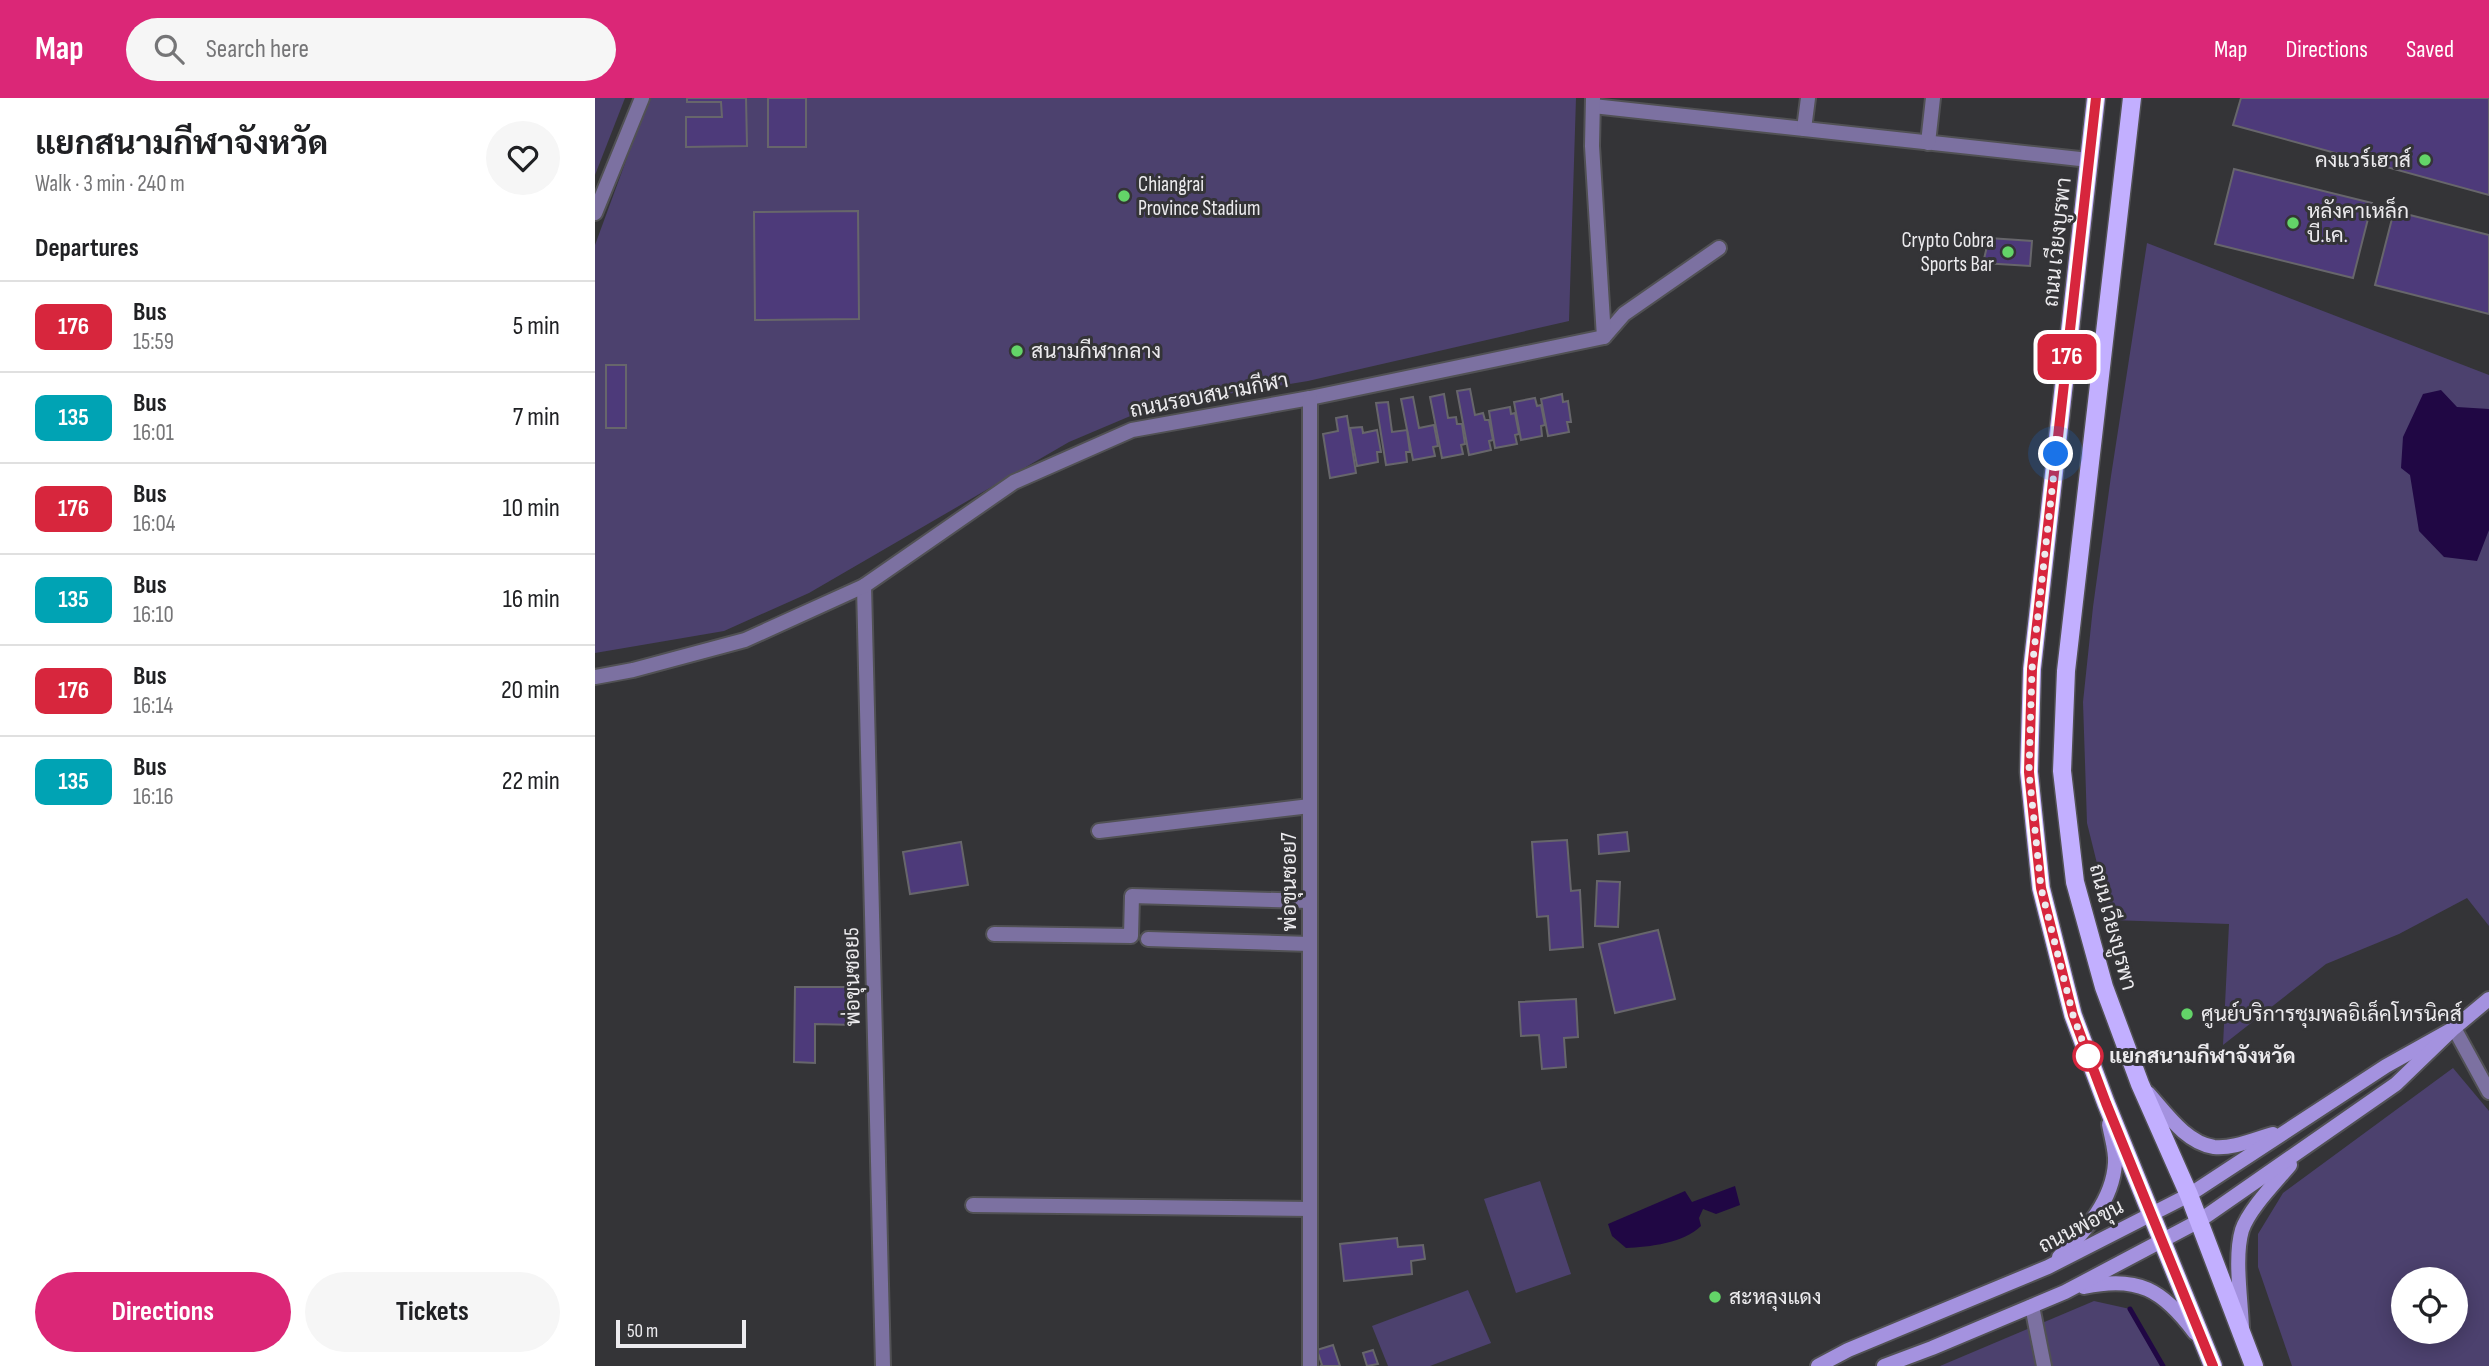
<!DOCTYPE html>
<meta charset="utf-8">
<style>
body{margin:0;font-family:"Sofia Sans Condensed",Sarabun,sans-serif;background:#f6f6f6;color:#202124;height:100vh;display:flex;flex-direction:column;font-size:26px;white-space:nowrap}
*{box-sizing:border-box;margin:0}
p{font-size:23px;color:#757577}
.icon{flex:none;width:38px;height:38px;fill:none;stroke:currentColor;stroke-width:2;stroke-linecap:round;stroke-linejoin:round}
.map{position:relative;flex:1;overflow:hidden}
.side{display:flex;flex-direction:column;background:#fff;width:595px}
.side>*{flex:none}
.badge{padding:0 14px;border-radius:10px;font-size:24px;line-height:46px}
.buttons{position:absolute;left:1796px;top:1169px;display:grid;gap:14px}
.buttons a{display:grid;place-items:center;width:77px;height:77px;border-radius:50%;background:#fff;box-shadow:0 4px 18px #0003;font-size:35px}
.scale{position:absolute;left:21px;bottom:18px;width:130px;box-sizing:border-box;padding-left:7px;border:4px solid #ecebee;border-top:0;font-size:19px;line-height:24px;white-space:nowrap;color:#ecebee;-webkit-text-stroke:5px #343437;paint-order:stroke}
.you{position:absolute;width:35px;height:35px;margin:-18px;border:5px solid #fff;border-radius:50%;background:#1a73e8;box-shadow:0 0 0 10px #1a73e833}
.map>.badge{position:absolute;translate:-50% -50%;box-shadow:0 0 0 4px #fff}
h2{padding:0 35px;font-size:26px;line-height:63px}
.round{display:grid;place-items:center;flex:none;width:74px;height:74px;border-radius:37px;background:#f6f6f6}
.overview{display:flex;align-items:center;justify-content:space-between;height:119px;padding:0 35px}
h1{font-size:33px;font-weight:700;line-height:52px}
.cta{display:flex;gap:14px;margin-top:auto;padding:14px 35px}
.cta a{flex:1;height:80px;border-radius:42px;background:#db2777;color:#fff;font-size:28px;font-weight:700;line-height:80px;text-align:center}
.cta a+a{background:#f6f6f6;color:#202124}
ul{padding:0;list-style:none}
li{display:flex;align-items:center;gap:21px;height:91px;padding:0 35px;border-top:2px solid #e0e0e0}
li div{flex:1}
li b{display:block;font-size:26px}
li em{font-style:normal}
li .badge{min-width:77px;font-weight:700;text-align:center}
header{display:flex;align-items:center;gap:42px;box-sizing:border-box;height:98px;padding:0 35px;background:#db2777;color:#fff}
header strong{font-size:33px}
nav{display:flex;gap:38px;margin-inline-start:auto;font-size:24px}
.search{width:490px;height:63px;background:#f6f6f6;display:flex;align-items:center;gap:18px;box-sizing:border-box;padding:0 24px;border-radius:38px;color:#757577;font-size:26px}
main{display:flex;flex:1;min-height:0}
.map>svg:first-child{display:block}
</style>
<header>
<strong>Map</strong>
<div class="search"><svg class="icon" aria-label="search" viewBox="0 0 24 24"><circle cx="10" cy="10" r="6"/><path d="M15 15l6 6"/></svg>Search here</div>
<nav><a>Map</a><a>Directions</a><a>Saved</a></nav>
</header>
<main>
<section class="side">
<div class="overview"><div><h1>แยกสนามกีฬาจังหวัด</h1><p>Walk · 3 min · 240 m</p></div><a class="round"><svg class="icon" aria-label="heart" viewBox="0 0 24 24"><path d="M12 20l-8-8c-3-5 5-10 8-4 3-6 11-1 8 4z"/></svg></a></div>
<h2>Departures</h2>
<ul>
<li><span class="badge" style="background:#d7263d;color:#fff">176</span><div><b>Bus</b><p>15:59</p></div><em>5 min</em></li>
<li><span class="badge" style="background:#00a3b4;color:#fff">135</span><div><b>Bus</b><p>16:01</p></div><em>7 min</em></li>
<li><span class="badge" style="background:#d7263d;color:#fff">176</span><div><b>Bus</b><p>16:04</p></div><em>10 min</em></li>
<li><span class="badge" style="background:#00a3b4;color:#fff">135</span><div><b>Bus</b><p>16:10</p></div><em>16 min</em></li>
<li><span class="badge" style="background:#d7263d;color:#fff">176</span><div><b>Bus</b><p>16:14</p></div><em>20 min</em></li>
<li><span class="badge" style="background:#00a3b4;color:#fff">135</span><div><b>Bus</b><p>16:16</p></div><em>22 min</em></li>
</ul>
<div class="cta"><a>Directions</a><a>Tickets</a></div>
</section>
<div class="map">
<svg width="1894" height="1268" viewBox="0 0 1894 1268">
<rect width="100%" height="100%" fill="#343437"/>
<g fill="#4c416e" fill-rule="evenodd">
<polygon points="0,0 30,0 0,77"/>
<polygon points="54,0 981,0 974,223 713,283 559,308 474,344 214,495 129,533 0,555 0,147"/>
<polygon points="1552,145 1894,277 1894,828 1872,800 1804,836 1731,866 1628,947 1634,826 1516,822 1492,725 1488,604 1498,509 1516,378"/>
<path d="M 1858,970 L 1894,1013 L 1894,1268 L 1697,1268 L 1663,1169 L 1663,1136 L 1688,1095 ZM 1860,1181 L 1860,1234 L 1808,1234 L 1808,1181 Z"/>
<polygon points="945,1083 976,1176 921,1195 889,1101"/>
<polygon points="873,1192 896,1245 835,1268 793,1268 777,1228"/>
<polygon points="1499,1203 1535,1211 1565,1268 1345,1268"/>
</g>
<g fill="#200744">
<polygon points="1846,292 1862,309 1894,311 1894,432 1882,463 1849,459 1824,433 1815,377 1806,370 1808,339 1828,296"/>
<path d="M 1140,1088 L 1145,1107 L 1121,1116 L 1108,1111 L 1104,1120 L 1106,1128 C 1089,1145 1054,1149 1031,1150 L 1017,1138 L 1013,1126 L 1090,1093 L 1097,1104 Z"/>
</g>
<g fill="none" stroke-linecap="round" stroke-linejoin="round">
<polyline stroke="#200744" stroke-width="5" points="1535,1211 1568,1268"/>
</g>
<g fill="#4d3a7a" stroke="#67666b" stroke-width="2">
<polygon points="92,0 151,0 152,48 91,49 91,19 127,19 126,4 92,4"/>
<rect x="173" y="0" width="38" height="49"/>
<polygon points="1646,0 1894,0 1894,97 1638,27"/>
<polygon points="1639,71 1777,105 1758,180 1620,146"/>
<polygon points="263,113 264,221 160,222 159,114"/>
<polygon points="1799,113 1894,137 1894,216 1780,187"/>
<polygon points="1394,140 1437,143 1435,168 1388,165"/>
<rect x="11" y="267" width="20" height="63"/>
<polygon points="875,291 880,317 888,315 890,322 894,322 898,342 894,343 896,352 874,357 862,293"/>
<polygon points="849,296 853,320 861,319 862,326 867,326 870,346 866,347 868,356 847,360 835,299"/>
<polygon points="967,296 968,304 973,303 976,324 972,324 974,334 953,338 946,301"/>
<polygon points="818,299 824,330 839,327 843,348 838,349 840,358 818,362 806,301"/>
<polygon points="940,300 942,308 946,307 950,327 946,328 947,338 926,342 919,304"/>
<polygon points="793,304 797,334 812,332 815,354 811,354 812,364 791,367 781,305"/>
<polygon points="915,309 916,316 920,315 924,336 920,337 922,346 900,350 894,313"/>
<polygon points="752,318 761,375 735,380 728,336 743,333 741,320"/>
<polygon points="767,329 768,335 782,332 786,354 782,354 783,364 762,368 755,330"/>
<polygon points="1032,734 1034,753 1004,756 1003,737"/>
<polygon points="972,742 976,793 985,792 988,849 955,852 953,818 942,819 937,744"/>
<polygon points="366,744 373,787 315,796 308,754"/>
<polygon points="1002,783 1025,784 1023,829 1000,828"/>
<polygon points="1063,832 1080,901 1020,915 1004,846"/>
<polygon points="200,889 261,889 261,927 220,926 220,965 199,964"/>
<polygon points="981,901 983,939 969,940 971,969 947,971 944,937 926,938 924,904"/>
<polygon points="802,1140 803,1149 828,1147 830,1161 816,1163 817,1176 749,1183 745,1146"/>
<polygon points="738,1247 745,1268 725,1268 727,1267 722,1252"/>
<polygon points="778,1252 783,1266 772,1268 768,1255"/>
</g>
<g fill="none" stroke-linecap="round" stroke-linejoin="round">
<g stroke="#515154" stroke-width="18">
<g id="minor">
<polyline points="998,8 1494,62"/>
<polyline points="1209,31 1213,0"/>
<polyline points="1333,45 1338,0"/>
<polyline points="0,115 47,0"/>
<polyline points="1009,239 1029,216 1124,150"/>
<polyline points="269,488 288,1268"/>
<polyline points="0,579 38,572 150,542 269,488 419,384 537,332 715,300 1009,239 997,48 998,0"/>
<polyline points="504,733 715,708"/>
<polyline points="399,836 536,838 537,798 715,803"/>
<polyline points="553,841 715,846"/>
<polyline points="1859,930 1894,994"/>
<polyline points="378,1107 715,1111"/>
<polyline points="1437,1208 1449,1268"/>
<polyline points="715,1268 715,300"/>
</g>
</g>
<g stroke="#515154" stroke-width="18">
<g id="secondary">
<path d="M 1553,995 C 1571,1015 1591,1045 1619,1049 C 1638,1051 1660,1041 1678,1036"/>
<path d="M 1464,1159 C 1490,1134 1518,1102 1520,1065 C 1521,1053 1516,1038 1514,1026"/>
<path d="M 1489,1189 C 1543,1177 1568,1192 1600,1235"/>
<path d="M 1647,1230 C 1646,1201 1639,1159 1647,1132 C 1654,1111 1681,1084 1695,1067"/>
<polyline points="1223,1268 1253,1252 1453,1169 1594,1097 1791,968 1859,930"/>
<polyline points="1289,1268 1337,1250 1470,1194 1604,1123 1801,986 1859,930 1894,901"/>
</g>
</g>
<g stroke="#515154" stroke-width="21">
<g id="primary">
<polyline points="1501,0 1437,571 1434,674 1446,790 1478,917 1511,1005 1618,1268"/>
<polyline points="1537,0 1471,573 1467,673 1480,784 1509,889 1545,986 1594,1097 1659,1268"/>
</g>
</g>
<use href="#minor" stroke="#7c71a1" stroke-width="14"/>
<use href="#secondary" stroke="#a492df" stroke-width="14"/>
<use href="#primary" stroke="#c2afff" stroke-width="18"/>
</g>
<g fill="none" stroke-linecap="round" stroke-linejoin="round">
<g stroke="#fff" stroke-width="16">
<polyline id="line" points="1501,0 1437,571 1434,674 1446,790 1478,917 1511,1005 1618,1268"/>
</g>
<use href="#line" stroke="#d7263d" stroke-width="10"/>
<polyline stroke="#ecebee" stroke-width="7" stroke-dasharray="0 12.6" points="1461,356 1437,571 1434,674 1446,790 1478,917 1494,961 1493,958"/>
</g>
<g fill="#63d468" stroke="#343437" stroke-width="2.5">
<circle cx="1830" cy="62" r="7"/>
<circle cx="529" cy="98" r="7"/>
<circle cx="1698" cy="125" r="7"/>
<circle cx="1413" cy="154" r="7"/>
<circle cx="422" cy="253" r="7"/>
<circle cx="1592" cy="916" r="7"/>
<circle cx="1120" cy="1199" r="7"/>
</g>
<circle fill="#fff" stroke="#d7263d" stroke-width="3.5" cx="1493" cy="958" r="14"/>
<g text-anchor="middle" stroke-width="6" stroke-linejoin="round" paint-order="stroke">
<g font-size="21" fill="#ecebee" stroke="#343437" text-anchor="start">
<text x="1816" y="69" text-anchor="end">คงแวร์เฮาส์</text>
<text x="543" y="93">Chiangrai<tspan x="543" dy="24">Province Stadium</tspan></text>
<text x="1712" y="120">หลังคาเหล็ก<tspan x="1712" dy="24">บี.เค.</tspan></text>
<text x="1399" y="149" text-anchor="end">Crypto Cobra<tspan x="1399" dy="24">Sports Bar</tspan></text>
<text x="436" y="260">สนามกีฬากลาง</text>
<text x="1606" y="923">ศูนย์บริการชุมพลอิเล็คโทรนิคส์</text>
<text x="1134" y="1206">สะหลุงแดง</text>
</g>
<g font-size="21" fill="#ecebee" stroke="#343437">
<text transform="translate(1462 144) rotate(-84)" y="7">ถนน เวียงบูรพา</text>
<text transform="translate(614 297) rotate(-11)" y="7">ถนนรอบสนามกีฬา</text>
<text transform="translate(694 784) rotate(-90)" y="7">พ่อขุนซอย7</text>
<text transform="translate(1518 829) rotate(75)" y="7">ถนน เวียงบูรพา</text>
<text transform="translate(257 879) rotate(-91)" y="7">พ่อขุนซอย5</text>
<text transform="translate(1486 1128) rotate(-27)" y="7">ถนนพ่อขุน</text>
</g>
<g font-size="21" font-weight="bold" fill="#ecebee" stroke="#343437" text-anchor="start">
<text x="1514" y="965">แยกสนามกีฬาจังหวัด</text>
</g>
</g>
</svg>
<div class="buttons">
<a><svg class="icon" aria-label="locate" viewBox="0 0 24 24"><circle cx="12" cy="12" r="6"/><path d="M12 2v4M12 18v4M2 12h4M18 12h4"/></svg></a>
</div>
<div class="scale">50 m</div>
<div class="you" style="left:1461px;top:356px"></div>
<b class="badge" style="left:1472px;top:259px;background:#d7263d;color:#fff">176</b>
</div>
</main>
